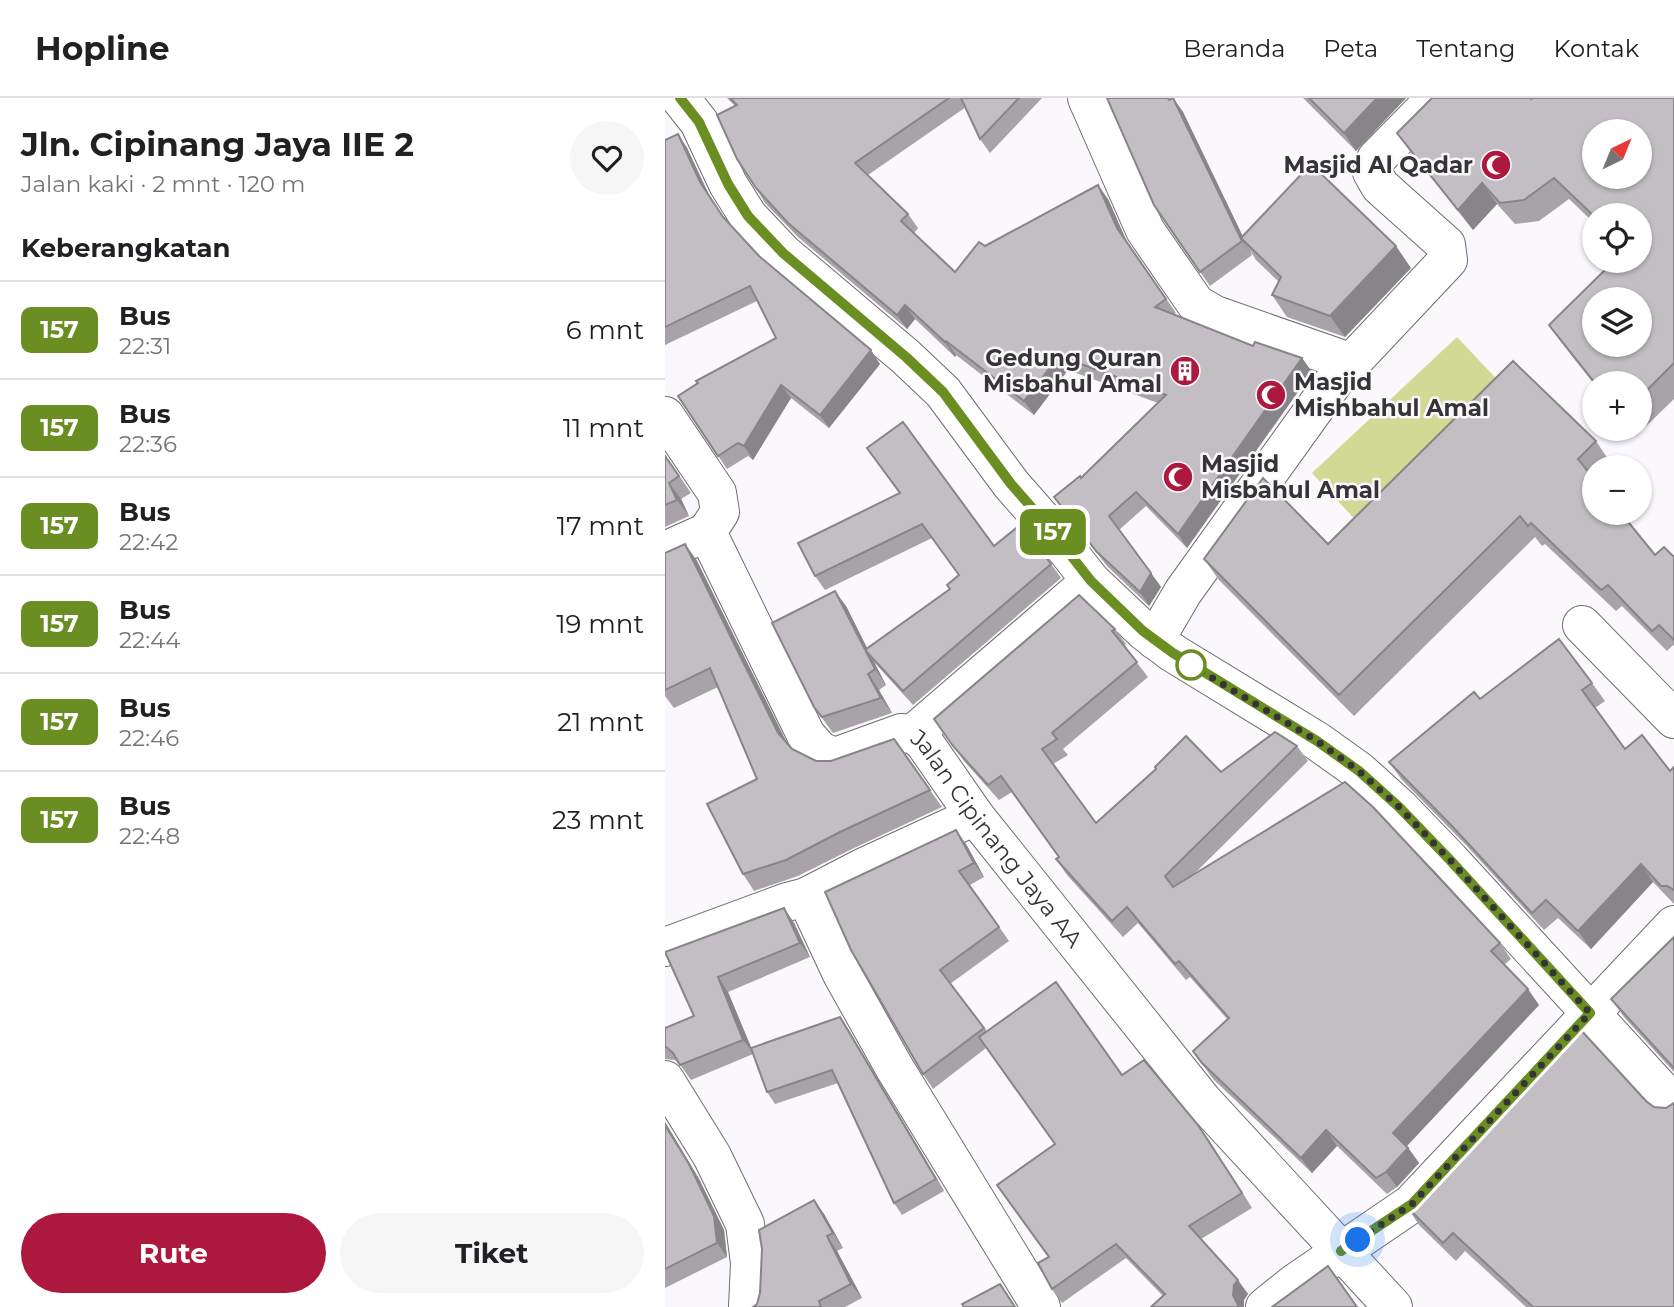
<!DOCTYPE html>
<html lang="id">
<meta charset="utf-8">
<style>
body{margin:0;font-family:Montserrat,sans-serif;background:#f6f6f6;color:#202124;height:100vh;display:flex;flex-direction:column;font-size:26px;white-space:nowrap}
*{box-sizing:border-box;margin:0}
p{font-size:23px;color:#757577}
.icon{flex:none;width:38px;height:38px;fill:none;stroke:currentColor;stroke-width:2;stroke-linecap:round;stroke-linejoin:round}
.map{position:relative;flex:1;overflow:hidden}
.panel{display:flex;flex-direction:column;background:#fff;width:665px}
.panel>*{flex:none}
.badge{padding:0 14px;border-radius:10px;font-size:24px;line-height:46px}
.needle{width:46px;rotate:43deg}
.fabs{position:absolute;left:917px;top:21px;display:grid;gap:14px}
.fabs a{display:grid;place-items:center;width:70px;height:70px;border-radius:50%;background:#fff;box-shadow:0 2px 5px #0004;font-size:35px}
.you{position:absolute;width:35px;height:35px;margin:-18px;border:5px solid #fff;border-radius:50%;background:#1a73e8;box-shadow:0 0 0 10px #1a73e833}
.map>.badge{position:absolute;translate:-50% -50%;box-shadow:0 0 0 4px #fff}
h2{padding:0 21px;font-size:26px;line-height:63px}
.round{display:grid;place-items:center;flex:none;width:74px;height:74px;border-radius:37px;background:#f6f6f6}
.headline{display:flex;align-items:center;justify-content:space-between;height:119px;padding:0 21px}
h1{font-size:33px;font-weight:700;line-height:52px}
.cta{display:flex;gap:14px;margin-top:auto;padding:14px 21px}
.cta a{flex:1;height:80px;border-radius:42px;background:#ad193e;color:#fff;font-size:28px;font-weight:700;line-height:80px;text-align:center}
.cta a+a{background:#f6f6f6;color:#202124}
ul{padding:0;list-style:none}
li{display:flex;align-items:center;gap:21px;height:98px;padding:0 21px;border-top:2px solid #e0e0e0}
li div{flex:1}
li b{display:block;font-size:26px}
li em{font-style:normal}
li .badge{min-width:77px;font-weight:700;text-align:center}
header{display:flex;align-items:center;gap:42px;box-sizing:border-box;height:98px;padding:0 35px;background:#fff;border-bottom:2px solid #e0e0e0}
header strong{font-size:33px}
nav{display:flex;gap:38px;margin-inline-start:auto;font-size:24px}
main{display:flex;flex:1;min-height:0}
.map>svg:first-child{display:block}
</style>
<header>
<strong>Hopline</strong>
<nav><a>Beranda</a><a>Peta</a><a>Tentang</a><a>Kontak</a></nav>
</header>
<main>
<section class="panel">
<div class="headline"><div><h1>Jln. Cipinang Jaya IIE 2</h1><p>Jalan kaki · 2 mnt · 120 m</p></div><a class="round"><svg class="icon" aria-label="heart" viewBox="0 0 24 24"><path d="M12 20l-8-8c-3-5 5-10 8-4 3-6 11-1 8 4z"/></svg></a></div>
<h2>Keberangkatan</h2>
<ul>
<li><span class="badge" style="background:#6b8e23;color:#fff">157</span><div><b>Bus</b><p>22:31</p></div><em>6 mnt</em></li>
<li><span class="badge" style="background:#6b8e23;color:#fff">157</span><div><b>Bus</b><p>22:36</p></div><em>11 mnt</em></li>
<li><span class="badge" style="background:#6b8e23;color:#fff">157</span><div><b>Bus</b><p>22:42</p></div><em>17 mnt</em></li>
<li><span class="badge" style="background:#6b8e23;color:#fff">157</span><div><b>Bus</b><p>22:44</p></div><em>19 mnt</em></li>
<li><span class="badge" style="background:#6b8e23;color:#fff">157</span><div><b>Bus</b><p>22:46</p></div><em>21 mnt</em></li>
<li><span class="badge" style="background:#6b8e23;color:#fff">157</span><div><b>Bus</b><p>22:48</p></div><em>23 mnt</em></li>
</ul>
<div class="cta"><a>Rute</a><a>Tiket</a></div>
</section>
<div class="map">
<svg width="1009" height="1209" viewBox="0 0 1009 1209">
<rect width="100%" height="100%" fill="#faf7fd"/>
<polygon fill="#d1d995" points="792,239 843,293 697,429 647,375"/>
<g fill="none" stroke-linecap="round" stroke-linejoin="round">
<g stroke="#706d72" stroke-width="40">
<g id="street">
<polyline points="15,0 34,24 63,86 83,118 118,155 241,259 278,294 346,386 382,427 426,483 479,533 508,555 652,643 694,673 734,709 785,762 1009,1006"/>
<polyline points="422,0 480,132 531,206 550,217 687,265"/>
<path id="s1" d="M 0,318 L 52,395 L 55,414 L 42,434 L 141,637 L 155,653 L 170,659 L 236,635 L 248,636 L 258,643 L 310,718 L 538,1003 L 728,1209"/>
<polyline points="0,453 42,434"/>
<polyline points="917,527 1009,621"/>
<polyline points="490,542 518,494 670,282 783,162 781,147 715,88 707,74 711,61 771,0"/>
<polyline points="248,636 426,483"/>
<polyline points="141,799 177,876 229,969 376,1209"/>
<polyline points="0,849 122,804 141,799 197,770 310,718"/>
<polyline points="0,982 47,1058 80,1126 85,1165 83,1209"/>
<polyline points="600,1209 630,1185 746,1106 1009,827"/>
</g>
</g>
<use href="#street" stroke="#fff" stroke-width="38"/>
</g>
<g fill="#a7a3a8">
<polygon points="62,0 377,0 325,55 315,41 301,9 203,77 243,116 253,130 249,135 290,174 320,148 443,101 462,144 511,215 508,217 588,248 637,260 647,274 522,450 481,408 454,432 496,489 484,508 442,468 389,399 416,380 493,305 403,272 369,317 291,257 290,259 250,221 242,231 133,139 100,105 91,90 70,8"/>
<polygon points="508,0 518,14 578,139 746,170 680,239 622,219 607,197 614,184 591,162 585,152 587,157 545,188 489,107 506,1"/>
<polygon points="638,0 741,0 691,53"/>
<polygon points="1009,0 1009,301 971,338 965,331 975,331 975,285 929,286 899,248 884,227 975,163 929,117 929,125 904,101 874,123 850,126 832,106 808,132 747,56 732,35 866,1"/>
<polygon points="13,36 22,50 44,97 60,122 94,158 215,266 164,330 126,300 88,362 83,358 62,371 13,298 111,240 92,203 0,247 0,42"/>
<polygon points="931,343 945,364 940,369 929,369 929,380 990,457 1009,459 1009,548 1008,547 1002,553 957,508 951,513 880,446 877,448 870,439 689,618 554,482 539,461 663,446"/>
<polygon points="0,357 26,395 16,401 24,418 0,429"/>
<polygon points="235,396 329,448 386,466 396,480 248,607 209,564 221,587 214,592 227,615 168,635 149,609 181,508 202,550 285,491 294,477 267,440 160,492 150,478"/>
<polygon points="20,446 32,463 121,644 127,651 151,663 166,663 229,641 277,709 187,751 133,778 89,793 78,776 92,681 53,589 9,610 0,598 0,455"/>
<polygon points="450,531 461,546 459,548 483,579 398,651 403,657 388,666 431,725 556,674 632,648 643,663 529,776 835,845 846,861 839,867 874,907 742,1048 754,1065 732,1089 722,1096 672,1048 647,1075 548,981 528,953 563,922 525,879 521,882 473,825 458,839 402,777 391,761 394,759 347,694 334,702 299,663 269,621"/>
<polygon points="927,585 940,603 930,610 960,651 1005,673 1009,669 1009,806 988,784 926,851 893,820 879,832 801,747 737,682 724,664 815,601"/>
<polygon points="301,746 319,779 305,787 344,843 285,886 322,933 457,977 543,1041 587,1110 536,1141 583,1196 579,1202 579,1209 486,1209 498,1198 461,1160 397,1205 387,1191 384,1159 390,1046 321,950 268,991 258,976 160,794"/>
<polygon points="119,810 129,825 145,859 63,894 86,950 183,931 279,1093 237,1117 229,1105 173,985 110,1006 102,994 88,956 26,982 16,968 10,962 0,961 0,930 29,918 0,856"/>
<polygon points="1009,839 1009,974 959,919 946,901"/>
<polygon points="981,1003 989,1009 1001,1010 1009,1209 861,1209 800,1153 791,1163 754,1127 742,1109"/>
<polygon points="0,1024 34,1081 59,1132 62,1159 0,1190"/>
<polygon points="149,1102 159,1116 178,1150 172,1153 197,1200 180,1209 88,1209 92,1206"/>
</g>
<g fill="#888588">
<polygon points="508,0 518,14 581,145 576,140 587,157 577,143"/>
<polygon points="712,0 741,0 691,53 679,35"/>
<polygon points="13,36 22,50 44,97 67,133 35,84"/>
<polygon points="817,85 832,106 808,132 793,112"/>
<polygon points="433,87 443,101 462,144 511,215 452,130"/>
<polygon points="731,148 746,170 680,239 665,218"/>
<polygon points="240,207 250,221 242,231 232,217"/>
<polygon points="281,243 291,257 290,259 280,244"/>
<polygon points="206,252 215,266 164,330 155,317"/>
<polygon points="394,258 403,272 369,317 359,303"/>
<polygon points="637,260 647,274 522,450 513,436"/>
<polygon points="116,287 126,300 88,362 79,348"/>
<polygon points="4,385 16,401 24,418 12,402"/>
<polygon points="20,446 32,463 125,651 113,635"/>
<polygon points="486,475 496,489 484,508 475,494"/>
<polygon points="170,493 181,508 206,558 200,552 209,564 221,587 210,571"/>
<polygon points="203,576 214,592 227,615 216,600"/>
<polygon points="291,732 301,746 319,779 309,765"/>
<polygon points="976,766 988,784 926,851 913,833"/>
<polygon points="119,810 129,825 145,859 135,845"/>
<polygon points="53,879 63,894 89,956 78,942"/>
<polygon points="863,891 874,907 739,1051 728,1035"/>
<polygon points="175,919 183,931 279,1093 271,1081"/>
<polygon points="0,1024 34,1081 59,1132 62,1159 52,1145 0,1027"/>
<polygon points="533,1027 543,1041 587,1110 577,1095"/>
<polygon points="661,1032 672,1048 647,1075 636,1060"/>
<polygon points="743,1050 754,1065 732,1089 721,1074"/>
<polygon points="149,1102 159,1116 178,1150 168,1135"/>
<polygon points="162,1138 172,1153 197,1200 186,1186"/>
<polygon points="573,1182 583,1196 579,1202 579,1209 574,1209 568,1197 569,1187"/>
</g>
<g fill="#c2bec3" stroke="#888588" stroke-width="2" fill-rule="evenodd">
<polygon points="65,0 284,0 190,65 243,116 236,123 290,174 314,144 320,148 433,87 452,130 501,201 490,209 588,248 590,244 637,260 513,436 471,394 444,418 486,475 475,494 432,454 389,399 415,378 416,380 501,297 394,258 359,303 281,243 280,244 240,207 232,217 123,125 91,90 72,61 52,17 72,7"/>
<polygon points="296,0 354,0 315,41"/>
<polygon points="442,0 503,0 504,2 508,0 577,143 535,174 489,107"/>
<polygon points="644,0 712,0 679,35"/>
<path d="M 767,0 L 865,0 L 866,1 L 867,0 L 1009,0 L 1009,265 L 975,299 L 975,285 L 930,285 L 884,227 L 949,163 L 975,163 L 975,117 L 929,118 L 889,80 L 859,102 L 835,105 L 817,85 L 793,112 L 732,35 ZM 929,33 L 975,33 L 975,79 L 929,79 ZM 929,201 L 975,201 L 975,247 L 929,247 Z"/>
<polygon points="13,36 35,84 58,119 94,158 206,252 155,317 116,287 79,348 73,345 53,358 13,298 33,285 31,283 111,240 85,188 0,229 0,42"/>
<polygon points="646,66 731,148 665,218 607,197 616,179 576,140"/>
<polygon points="848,263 931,343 913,361 929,381 929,415 956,415 990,457 999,449 1009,459 1009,542 994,527 987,533 943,487 936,492 866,425 863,428 855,418 674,597 539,461 598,380 663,446"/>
<polygon points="238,324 329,448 355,427 386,466 238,593 200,552 285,491 282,487 294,477 257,426 150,478 133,445 235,395 202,350"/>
<polygon points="0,358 14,378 4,385 12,402 0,407"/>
<polygon points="20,446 113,635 127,651 151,663 166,663 229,641 265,692 175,734 121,762 78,776 42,706 92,681 45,570 0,592 0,455"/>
<polygon points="170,493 210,571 203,576 216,600 157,619 149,609 107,525"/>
<polygon points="414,497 450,531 447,533 472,564 387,635 392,641 377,651 431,725 491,671 490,669 521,638 556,674 610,634 632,648 500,778 508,789 680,684 708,709 835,845 826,853 863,891 728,1035 743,1050 721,1074 711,1080 661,1032 636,1060 537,965 528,953 564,920 514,863 510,866 462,809 447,823 391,761 394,759 336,678 323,687 288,648 269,621"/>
<polygon points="894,541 927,585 917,592 960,651 977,637 1005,673 1009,669 1009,792 1002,788 996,788 976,766 913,833 881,802 867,815 788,729 724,664 809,594 815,601"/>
<polygon points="291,732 309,765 294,773 334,829 275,872 319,930 258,976 186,852 160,794"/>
<polygon points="119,810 135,845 53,879 78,942 15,967 8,955 0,948 0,930 29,918 0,854"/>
<polygon points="1009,839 1009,970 946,901"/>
<polygon points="391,884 457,977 479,962 533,1027 577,1095 524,1128 573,1182 569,1187 568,1197 574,1209 486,1209 500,1196 451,1146 387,1191 373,1165 384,1159 332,1087 390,1046 314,939"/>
<polygon points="175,919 271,1081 229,1105 167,972 102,994 86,950"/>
<polygon points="915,931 981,1003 989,1009 1001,1010 1009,1005 1009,1209 868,1209 788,1135 778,1145 742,1109"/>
<polygon points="0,1027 24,1066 49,1118 52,1145 0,1171"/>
<polygon points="149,1102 168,1135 162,1138 186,1186 154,1203 156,1209 88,1209 92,1206 95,1195 97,1151 94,1132"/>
<polygon points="663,1168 692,1209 607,1209"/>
<polygon points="335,1186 350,1209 299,1209 297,1206"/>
</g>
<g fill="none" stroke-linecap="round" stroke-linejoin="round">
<g stroke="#fff" stroke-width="16">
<polyline id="line" points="15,0 34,24 63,86 83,118 118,155 241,259 278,294 346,386 382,427 426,483 478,533 508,555 652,643 694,673 734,709 785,762 925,915 747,1106 676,1153"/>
</g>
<use href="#line" stroke="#6b8e23" stroke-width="10"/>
<polyline stroke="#353436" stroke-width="7" stroke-dasharray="0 12.6" points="526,567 652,643 694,673 734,709 785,762 925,915 747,1106 693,1142"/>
</g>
<defs>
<g id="mosque-disc" transform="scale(1.575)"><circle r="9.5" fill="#ad193e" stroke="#faf7fd"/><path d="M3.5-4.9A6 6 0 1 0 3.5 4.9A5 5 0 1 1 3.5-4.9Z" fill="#fff"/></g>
<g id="building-disc" transform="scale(1.575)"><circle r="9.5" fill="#ad193e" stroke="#faf7fd"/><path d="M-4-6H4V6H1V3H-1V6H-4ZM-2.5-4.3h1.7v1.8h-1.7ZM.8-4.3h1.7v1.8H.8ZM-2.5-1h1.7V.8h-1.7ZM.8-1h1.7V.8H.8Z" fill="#fff"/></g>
</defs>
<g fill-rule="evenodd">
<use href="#mosque-disc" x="831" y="67"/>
<use href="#building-disc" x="520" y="273"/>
<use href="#mosque-disc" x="606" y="297"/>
<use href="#mosque-disc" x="513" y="379"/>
</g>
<circle fill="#fff" stroke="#6b8e23" stroke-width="3.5" cx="526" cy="567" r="14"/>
<g text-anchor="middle" stroke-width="5" stroke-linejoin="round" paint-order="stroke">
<g font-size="23" font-weight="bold" fill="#353436" stroke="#faf7fd" text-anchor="end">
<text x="808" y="75">Masjid Al Qadar</text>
<text x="497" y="268">Gedung Quran<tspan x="497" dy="26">Misbahul Amal</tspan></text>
<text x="629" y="292" text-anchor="start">Masjid<tspan x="629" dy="26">Mishbahul Amal</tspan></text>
<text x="536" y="374" text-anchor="start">Masjid<tspan x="536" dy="26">Misbahul Amal</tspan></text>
</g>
<g font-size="23" fill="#353436" stroke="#faf7fd">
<text dy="8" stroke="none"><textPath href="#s1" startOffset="616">Jalan Cipinang Jaya AA</textPath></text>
</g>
</g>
</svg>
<div class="fabs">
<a><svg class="needle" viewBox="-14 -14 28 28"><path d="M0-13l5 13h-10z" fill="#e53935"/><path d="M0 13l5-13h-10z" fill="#757577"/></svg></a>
<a><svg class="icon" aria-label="locate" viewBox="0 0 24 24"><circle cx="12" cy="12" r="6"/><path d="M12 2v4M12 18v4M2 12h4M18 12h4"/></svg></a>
<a><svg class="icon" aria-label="layers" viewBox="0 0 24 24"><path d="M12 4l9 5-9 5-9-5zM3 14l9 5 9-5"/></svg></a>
<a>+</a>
<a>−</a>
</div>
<div class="you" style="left:693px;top:1142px"></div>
<b class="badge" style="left:388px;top:434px;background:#6b8e23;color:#fff">157</b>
</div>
</main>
